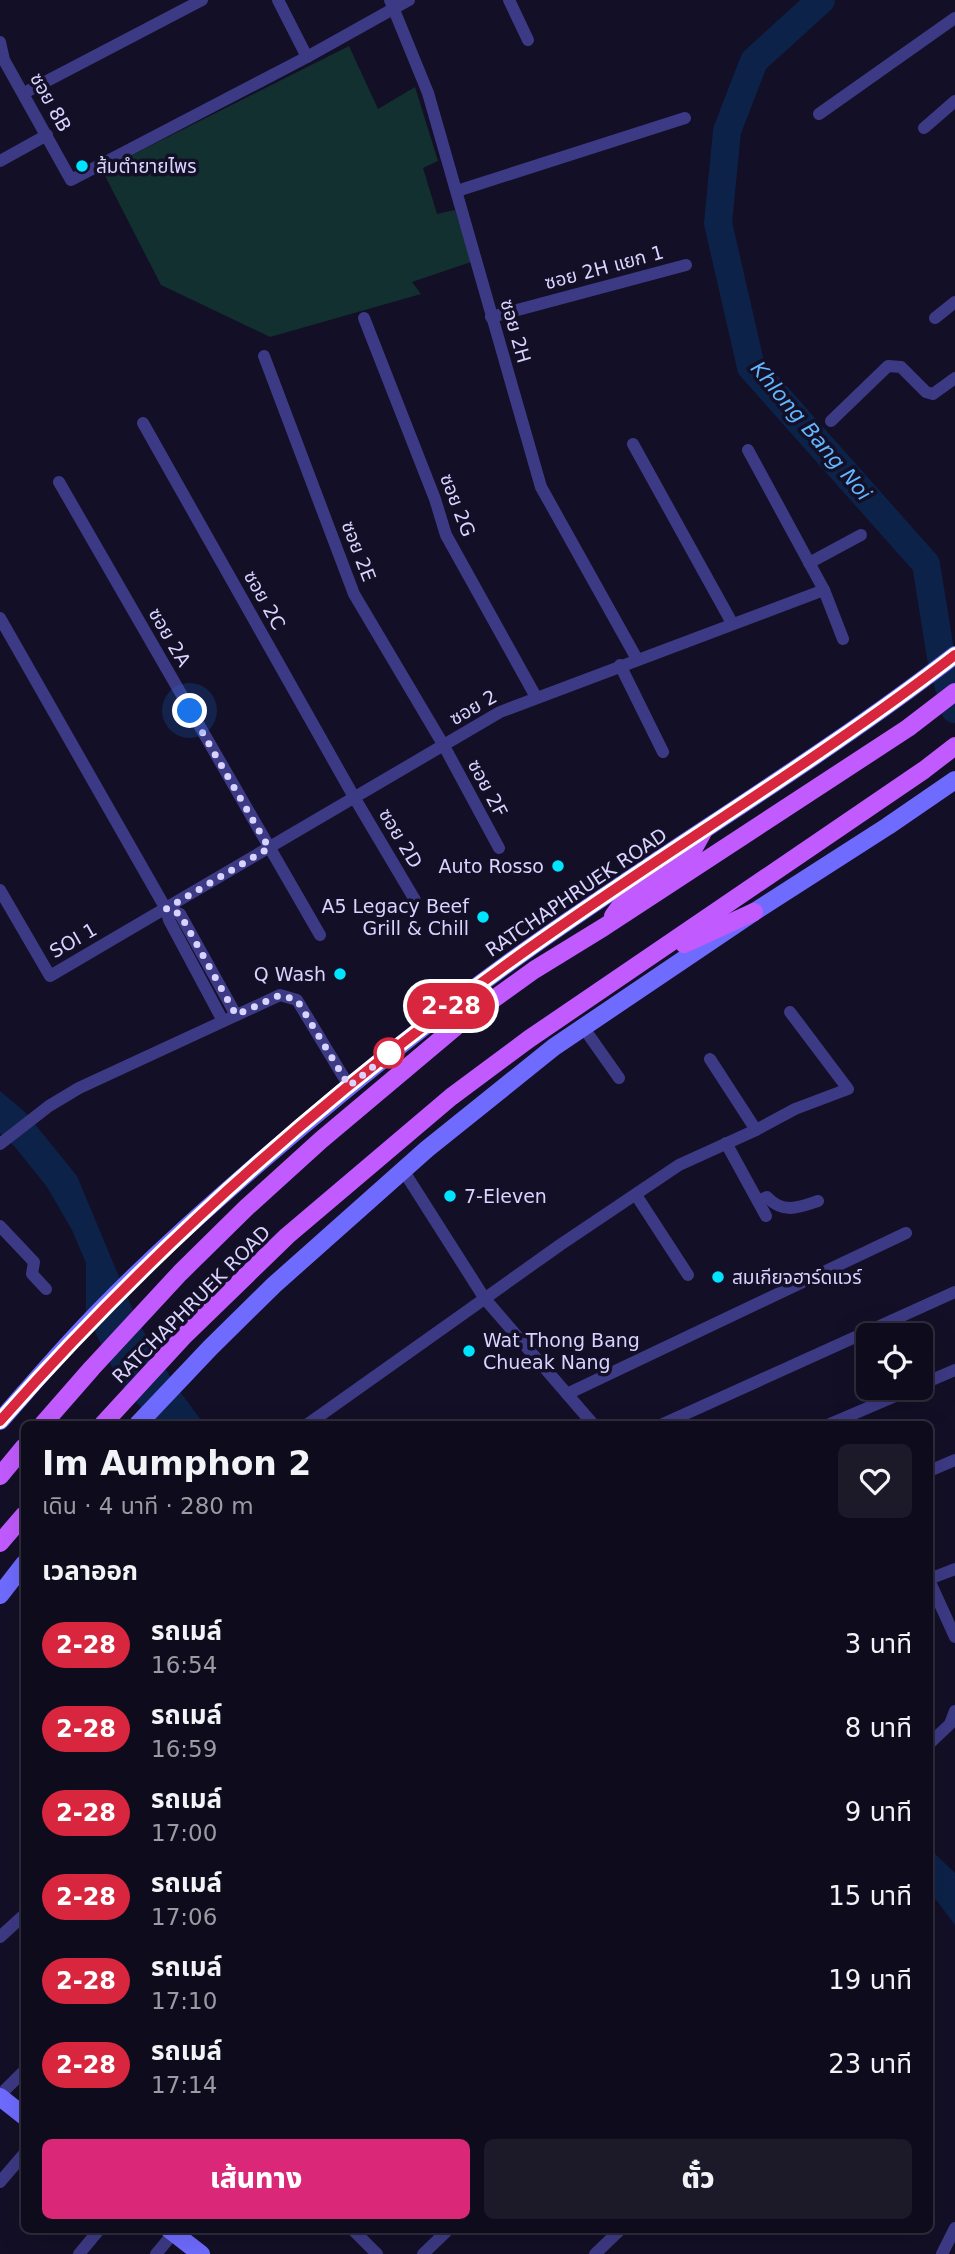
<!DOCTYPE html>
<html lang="th">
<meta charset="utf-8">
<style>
body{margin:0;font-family:"DejaVu Sans","Noto Sans Thai",sans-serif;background:#1c1929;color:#f1f3f6;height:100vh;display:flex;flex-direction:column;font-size:26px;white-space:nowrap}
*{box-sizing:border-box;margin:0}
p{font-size:23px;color:#9b9ba3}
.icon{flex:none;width:38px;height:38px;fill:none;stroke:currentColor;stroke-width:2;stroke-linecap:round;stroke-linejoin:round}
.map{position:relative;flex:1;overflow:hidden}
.drawer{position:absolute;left:21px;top:1421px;width:912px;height:812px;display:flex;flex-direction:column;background:#0e0b1c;border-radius:10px;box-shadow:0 7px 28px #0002,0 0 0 2px #2e2b3b}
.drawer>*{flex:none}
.badge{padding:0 14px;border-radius:23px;font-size:24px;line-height:46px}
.tools{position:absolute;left:856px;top:1323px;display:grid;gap:14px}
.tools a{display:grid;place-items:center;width:77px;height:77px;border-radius:10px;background:#0e0b1c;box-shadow:0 7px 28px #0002,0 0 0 2px #2e2b3b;font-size:35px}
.you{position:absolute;width:35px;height:35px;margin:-18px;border:5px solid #fff;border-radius:50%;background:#1a73e8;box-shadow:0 0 0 10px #1a73e833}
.map>.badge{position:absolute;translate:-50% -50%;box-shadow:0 0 0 4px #fff}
h2{padding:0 21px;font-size:26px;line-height:63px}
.round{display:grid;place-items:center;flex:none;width:74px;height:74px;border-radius:10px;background:#1c1929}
.head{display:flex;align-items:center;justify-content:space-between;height:119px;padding:0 21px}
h1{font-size:33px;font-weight:800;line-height:52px}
.action{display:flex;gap:14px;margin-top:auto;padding:14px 21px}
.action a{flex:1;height:80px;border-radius:10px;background:#db2777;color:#fff;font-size:28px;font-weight:800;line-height:80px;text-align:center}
.action a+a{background:#1c1929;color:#f1f3f6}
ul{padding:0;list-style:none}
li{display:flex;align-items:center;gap:21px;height:84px;padding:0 21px}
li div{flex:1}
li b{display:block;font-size:26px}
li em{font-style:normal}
li .badge{min-width:77px;font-weight:700;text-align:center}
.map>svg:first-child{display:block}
</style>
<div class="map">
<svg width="955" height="2254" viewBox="0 0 955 2254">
<rect width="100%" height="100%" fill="#130f26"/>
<polygon fill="#12302f" points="349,46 378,109 415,87 438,161 423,168 437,214 455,210 471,262 412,282 421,294 270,337 161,285 102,170"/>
<g fill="#0c2248">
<polygon points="0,1091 25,1112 77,1176 137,1320 175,1385 204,1424 155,1424 119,1382 86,1313 86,1263 72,1230 47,1187 15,1147 0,1133"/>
<polygon points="929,1848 955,1873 955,1925 937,1901 929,1895"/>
</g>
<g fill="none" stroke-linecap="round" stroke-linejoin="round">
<polyline stroke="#0c2248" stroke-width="28" points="821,0 754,61 727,131 718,223 751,367 926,564 941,657 955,709"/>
<g stroke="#3d3a85" stroke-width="12">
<polyline points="278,0 307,57"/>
<polyline points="390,0 428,93 541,487 637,659"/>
<polyline points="509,0 528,40"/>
<polyline points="0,42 4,60 71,180 307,57 409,0"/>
<polyline points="24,93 202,0"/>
<polyline points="819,114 955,18"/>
<polyline points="924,128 955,101"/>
<polyline points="0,161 47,135"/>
<polyline points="457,191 685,118"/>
<polyline points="491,317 686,265"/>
<polyline points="364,318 435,499 446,535 536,697"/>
<polyline points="935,318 955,302"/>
<polyline points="264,356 354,594 444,746 499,848"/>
<polyline points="831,421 888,366 901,367 926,392 933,394 955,378"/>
<polyline points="143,423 354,797 415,900"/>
<polyline points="633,444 732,623"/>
<polyline points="748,450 824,590 843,639"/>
<polyline points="59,482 320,935"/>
<polyline points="809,563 861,535"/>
<polyline points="0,618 166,909 169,920 223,1021"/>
<polyline points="620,665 663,752"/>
<polyline points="0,890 50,976 500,712 824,590"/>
<polyline points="166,909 180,914 236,1015"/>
<polyline points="583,1027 619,1078"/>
<polyline points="710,1059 756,1130"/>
<polyline points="726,1143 766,1216"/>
<polyline points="0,1144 49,1106 79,1088 280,995 297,1000 349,1086"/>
<polyline points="403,1170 485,1299 593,1424"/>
<polyline points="636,1195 688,1275"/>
<path d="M 758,1201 L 767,1197 C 783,1214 798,1208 818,1201"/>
<polyline points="0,1226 34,1262 32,1274 46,1289"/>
<polyline points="920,1385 955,1370"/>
<polyline points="567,1394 906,1233"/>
<polyline points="308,1424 560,1245 679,1165 756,1130 795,1109 848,1089 790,1012"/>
<polyline points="663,1424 955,1292"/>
<polyline points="830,1424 914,1388"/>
<polyline points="929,1471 955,1460"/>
<polyline points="929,1579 955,1569"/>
<polyline points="929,1580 955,1637"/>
<polyline points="929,1744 950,1724 955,1711"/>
<polyline points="0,1937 24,1915"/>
<polyline points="0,2095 24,2071"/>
<polyline points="0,2182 24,2154"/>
<polyline points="353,2230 377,2254"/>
<polyline points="79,2254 99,2230"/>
<polyline points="156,2254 176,2230"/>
<polyline points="423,2254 448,2230"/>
<polyline points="595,2254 620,2230"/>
<polyline points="942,2254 955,2228"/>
</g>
<g stroke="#6f6bff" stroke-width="18">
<path d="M 0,1421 C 23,1395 46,1368 70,1342 C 141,1265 220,1196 300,1128 C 366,1072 433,1018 503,967 C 651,859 810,767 955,655"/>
<polyline points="138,1424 210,1348 274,1285 427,1149 554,1047 754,912 888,826 955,780"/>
<polyline points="0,1595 24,1564"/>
<polyline points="0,2097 24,2116"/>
<polyline points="170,2230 201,2254"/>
</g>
<g stroke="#c25bff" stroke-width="18">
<polyline points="613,916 626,898 693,850 703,832"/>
<polyline points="684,944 754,912"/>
<polyline points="43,1424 92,1368 180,1273 246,1208 321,1140 459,1024 534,970 604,927 908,728 955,692"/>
<polyline points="103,1424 185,1335 287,1236 451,1097 529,1039 924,770 955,746"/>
<polyline points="0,1476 24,1447"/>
<polyline points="0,1543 24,1515"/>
</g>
</g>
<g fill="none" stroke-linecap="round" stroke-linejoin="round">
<g stroke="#fff" stroke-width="16">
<path id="line" d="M 0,1421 C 150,1251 319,1100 503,967 C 651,859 810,767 955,655"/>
</g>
<use href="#line" stroke="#d7263d" stroke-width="10"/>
<polyline stroke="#d9d4ff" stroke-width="7" stroke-dasharray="0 12.6" points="190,711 269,848 166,909 180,914 236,1015 280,995 297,1000 349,1086 393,1051 389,1053"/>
</g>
<g fill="#00e5ff" stroke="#130f26" stroke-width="2.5">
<circle cx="82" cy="166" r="7"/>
<circle cx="558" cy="866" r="7"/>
<circle cx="483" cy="917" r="7"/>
<circle cx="340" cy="974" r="7"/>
<circle cx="450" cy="1196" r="7"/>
<circle cx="718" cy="1277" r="7"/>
<circle cx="469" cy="1351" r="7"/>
</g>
<circle fill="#fff" stroke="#d7263d" stroke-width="3.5" cx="389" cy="1053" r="14"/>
<g text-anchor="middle" stroke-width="7" stroke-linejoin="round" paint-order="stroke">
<g font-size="19" fill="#d9d4ff" stroke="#130f26">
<text transform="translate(51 102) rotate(61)" y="7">ซอย 8B</text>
<text transform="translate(604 267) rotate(-15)" y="7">ซอย 2H แยก 1</text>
<text transform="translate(516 331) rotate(74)" y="7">ซอย 2H</text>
<text transform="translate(458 505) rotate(69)" y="7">ซอย 2G</text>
<text transform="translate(359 551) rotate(69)" y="7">ซอย 2E</text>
<text transform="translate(265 600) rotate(61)" y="7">ซอย 2C</text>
<text transform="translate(170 637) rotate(60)" y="7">ซอย 2A</text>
<text transform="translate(473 707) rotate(-30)" y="7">ซอย 2</text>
<text transform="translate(488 788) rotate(62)" y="7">ซอย 2F</text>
<text transform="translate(401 838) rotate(59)" y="7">ซอย 2D</text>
<text transform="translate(576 892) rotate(-34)" y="7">RATCHAPHRUEK ROAD</text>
<text transform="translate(73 940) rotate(-30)" y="7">SOI 1</text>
<text transform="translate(191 1304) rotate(-45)" y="7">RATCHAPHRUEK ROAD</text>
</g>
<g font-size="19" fill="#d9d4ff" stroke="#130f26" text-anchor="start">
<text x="96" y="173">ส้มตำยายไพร</text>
<text x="544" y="873" text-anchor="end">Auto Rosso</text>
<text x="469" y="913" text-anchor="end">A5 Legacy Beef<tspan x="469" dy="22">Grill &amp; Chill</tspan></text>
<text x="326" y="981" text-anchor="end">Q Wash</text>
<text x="464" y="1203">7-Eleven</text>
<text x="732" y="1284">สมเกียจฮาร์ดแวร์</text>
<text x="483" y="1347">Wat Thong Bang<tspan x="483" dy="22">Chueak Nang</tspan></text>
</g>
<g font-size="21" font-style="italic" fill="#62b6ff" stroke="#130f26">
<text transform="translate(811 431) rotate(50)" y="7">Khlong Bang Noi</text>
</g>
</g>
</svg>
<div class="tools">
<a><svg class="icon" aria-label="locate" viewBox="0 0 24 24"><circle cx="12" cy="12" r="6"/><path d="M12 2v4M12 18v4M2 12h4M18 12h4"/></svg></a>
</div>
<div class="you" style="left:190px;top:711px"></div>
<b class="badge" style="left:451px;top:1006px;background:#d7263d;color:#fff">2-28</b>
<section class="drawer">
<div class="head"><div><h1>Im Aumphon 2</h1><p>เดิน · 4 นาที · 280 m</p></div><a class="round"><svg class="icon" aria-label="heart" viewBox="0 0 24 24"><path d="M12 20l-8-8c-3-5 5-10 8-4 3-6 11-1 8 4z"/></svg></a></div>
<h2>เวลาออก</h2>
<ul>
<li><span class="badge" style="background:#d7263d;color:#fff">2-28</span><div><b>รถเมล์</b><p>16:54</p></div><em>3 นาที</em></li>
<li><span class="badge" style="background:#d7263d;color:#fff">2-28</span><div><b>รถเมล์</b><p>16:59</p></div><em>8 นาที</em></li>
<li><span class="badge" style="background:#d7263d;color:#fff">2-28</span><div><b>รถเมล์</b><p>17:00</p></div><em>9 นาที</em></li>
<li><span class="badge" style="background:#d7263d;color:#fff">2-28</span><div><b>รถเมล์</b><p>17:06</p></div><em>15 นาที</em></li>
<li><span class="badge" style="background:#d7263d;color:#fff">2-28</span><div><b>รถเมล์</b><p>17:10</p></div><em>19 นาที</em></li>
<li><span class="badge" style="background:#d7263d;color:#fff">2-28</span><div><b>รถเมล์</b><p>17:14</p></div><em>23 นาที</em></li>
</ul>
<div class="action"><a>เส้นทาง</a><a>ตั๋ว</a></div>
</section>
</div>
